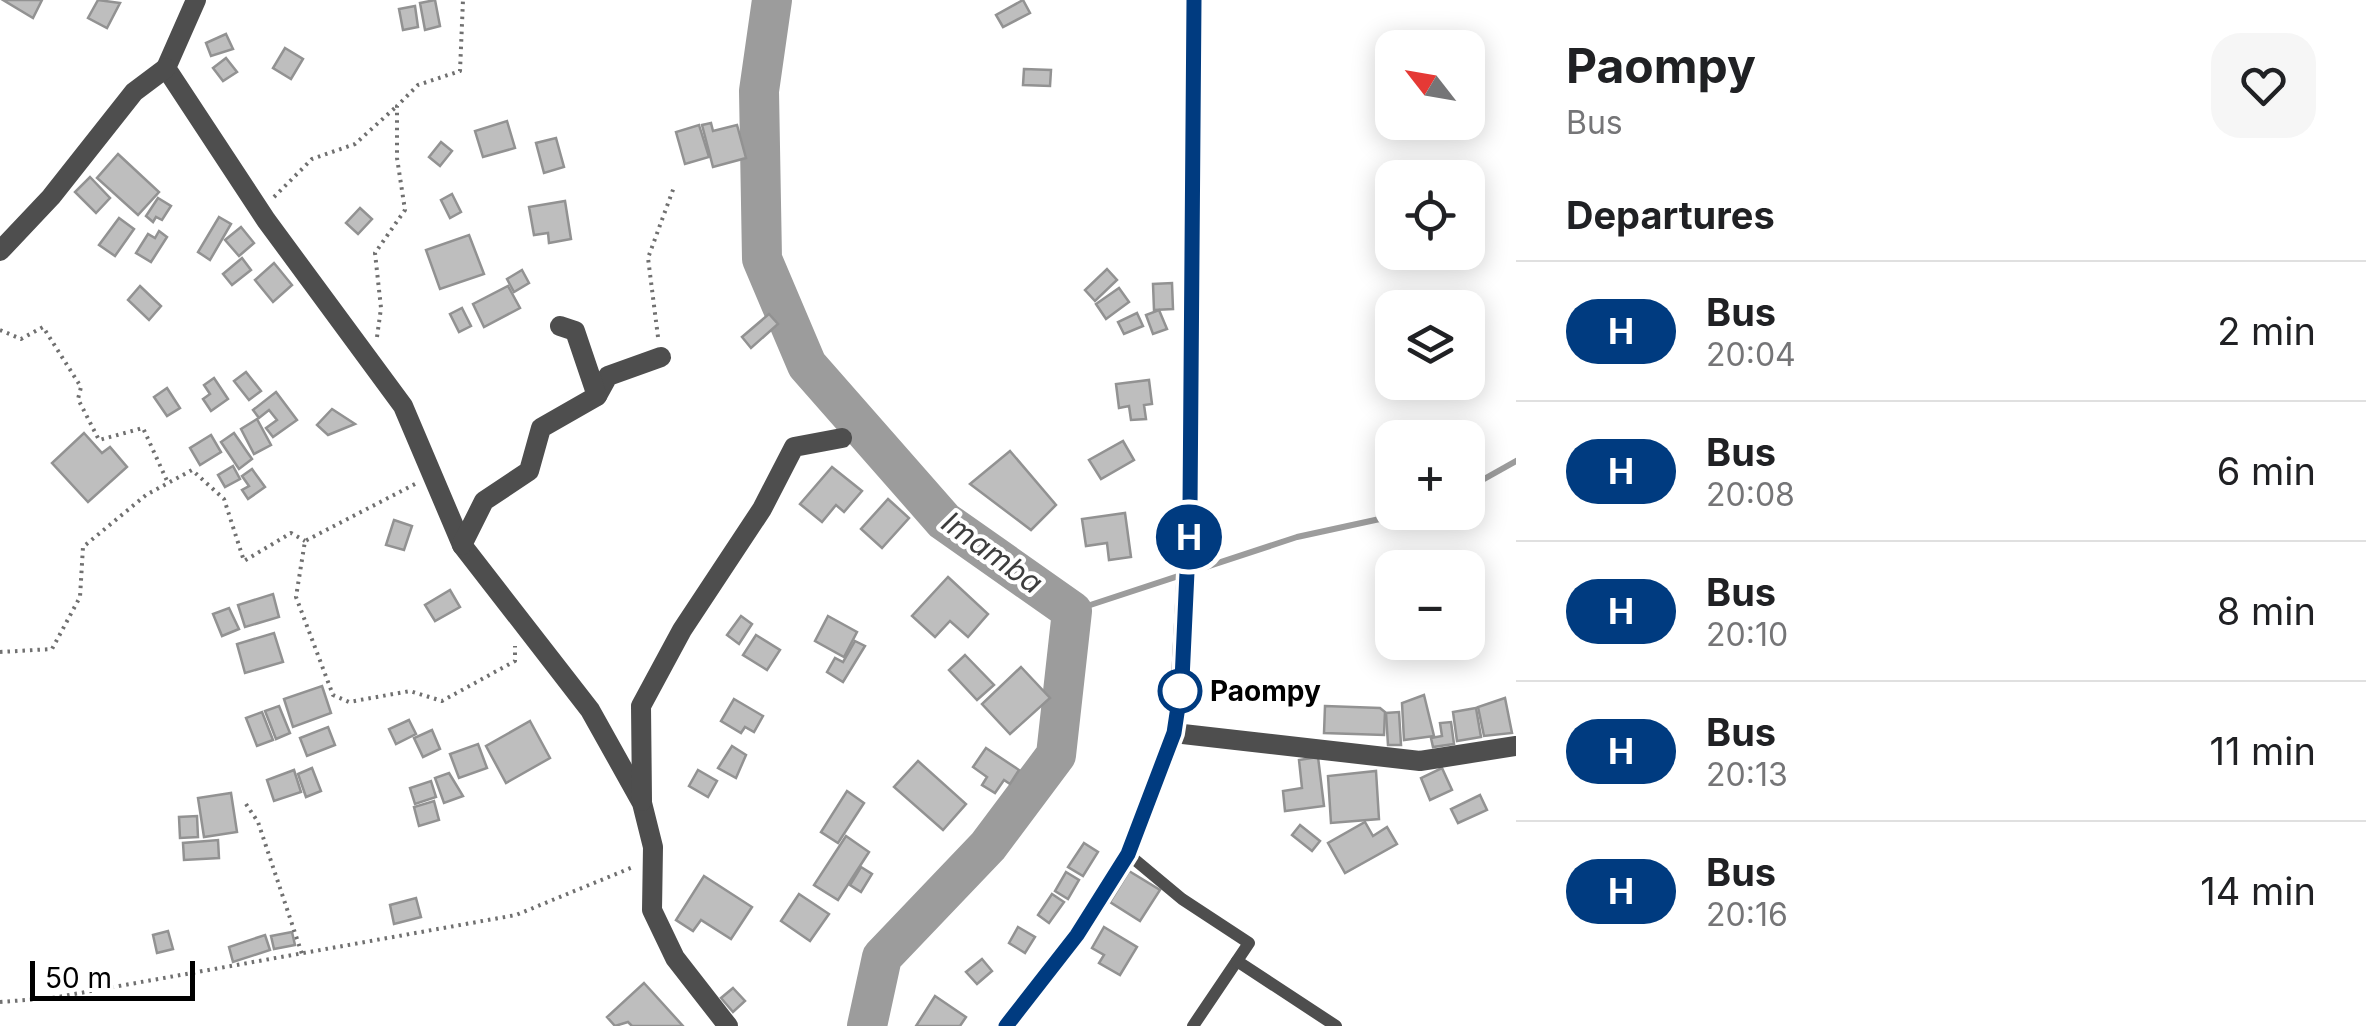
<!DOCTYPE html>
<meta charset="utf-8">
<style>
body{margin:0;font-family:Inter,sans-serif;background:#f6f6f6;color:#202124;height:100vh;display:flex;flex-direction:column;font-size:38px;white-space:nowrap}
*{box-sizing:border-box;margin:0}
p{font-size:32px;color:#757577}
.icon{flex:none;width:55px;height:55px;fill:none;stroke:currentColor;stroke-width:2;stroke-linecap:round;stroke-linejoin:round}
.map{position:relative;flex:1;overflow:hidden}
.side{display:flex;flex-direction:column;background:#fff;width:850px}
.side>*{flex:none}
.badge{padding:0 20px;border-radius:32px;font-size:35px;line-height:65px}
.needle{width:65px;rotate:301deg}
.tools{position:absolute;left:1375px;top:30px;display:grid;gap:20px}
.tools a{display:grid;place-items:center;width:110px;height:110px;border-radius:20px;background:#fff;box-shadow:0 5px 25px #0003;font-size:50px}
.scale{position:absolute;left:30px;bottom:25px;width:165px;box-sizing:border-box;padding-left:10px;border:5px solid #000;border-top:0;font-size:28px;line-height:35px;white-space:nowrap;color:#000;-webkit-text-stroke:8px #fff;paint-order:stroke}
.map>.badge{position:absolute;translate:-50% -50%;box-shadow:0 0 0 5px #fff}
h2{padding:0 50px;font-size:38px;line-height:90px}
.round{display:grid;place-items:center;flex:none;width:105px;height:105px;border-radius:30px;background:#f6f6f6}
.overview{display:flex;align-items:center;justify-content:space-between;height:170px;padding:0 50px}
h1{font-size:48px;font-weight:700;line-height:75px}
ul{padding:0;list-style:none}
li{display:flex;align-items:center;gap:30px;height:140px;padding:0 50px;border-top:2px solid #e0e0e0}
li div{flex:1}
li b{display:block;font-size:38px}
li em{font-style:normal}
li .badge{min-width:110px;font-weight:700;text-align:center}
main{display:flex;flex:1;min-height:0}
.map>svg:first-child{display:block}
</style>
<main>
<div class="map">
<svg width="1516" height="1026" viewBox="0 0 1516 1026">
<rect width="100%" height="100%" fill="#fff"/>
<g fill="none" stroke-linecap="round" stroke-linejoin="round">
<g stroke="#9c9c9c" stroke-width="6">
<polyline points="1468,488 1516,461"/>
<polyline points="1072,611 1297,537 1412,512"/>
</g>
<polyline stroke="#9c9c9c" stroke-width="40" points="772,0 759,91 762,259 807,365 944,521 1072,611 1056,755 988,846 882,957 867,1026"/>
</g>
<g fill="#bebebe" stroke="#929292" stroke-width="2.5">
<polygon points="3,0 42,0 33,18"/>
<polygon points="98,0 120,3 107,28 88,18"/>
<polygon points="435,0 440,26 425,30 420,3"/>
<polygon points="1023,0 1030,13 1003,27 996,15"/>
<polygon points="415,6 418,27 403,30 399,9"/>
<polygon points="226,34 233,49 211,56 206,43"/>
<polygon points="285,48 303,59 291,79 273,68"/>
<polygon points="226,58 237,72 223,81 213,68"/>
<polygon points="1024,69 1051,70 1050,86 1023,85"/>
<polygon points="507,121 515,148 483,157 475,131"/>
<polygon points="711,123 713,131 737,125 746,158 713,167 702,125"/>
<polygon points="699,125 709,157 685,164 676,132"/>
<polygon points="556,138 564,167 544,173 536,143"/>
<polygon points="441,142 452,151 440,166 429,157"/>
<polygon points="118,154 159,192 138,215 97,178"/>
<polygon points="90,177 110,198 96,213 75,192"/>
<polygon points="452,194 461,212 450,218 441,200"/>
<polygon points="158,198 171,206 162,220 156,217 153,222 146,216"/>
<polygon points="565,201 571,239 549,243 548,233 534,235 529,207"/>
<polygon points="360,208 372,219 358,234 346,223"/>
<polygon points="219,217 231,224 210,260 198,252"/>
<polygon points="119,218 134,229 115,256 99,245"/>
<polygon points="241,227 254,243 239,256 225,240"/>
<polygon points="159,231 167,237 151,262 136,253 148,234 155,238"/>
<polygon points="469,235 484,274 440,289 426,250"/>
<polygon points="242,258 251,270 232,285 223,274"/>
<polygon points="274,263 292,285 273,302 255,280"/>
<polygon points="1107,269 1117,280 1095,301 1085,290"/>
<polygon points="522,270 529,283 514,292 507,279"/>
<polygon points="1172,283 1173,309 1154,310 1153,284"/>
<polygon points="140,286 161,306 149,320 128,300"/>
<polygon points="508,286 520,308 484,327 473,304"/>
<polygon points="1119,288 1129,302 1106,319 1096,304"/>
<polygon points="462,308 471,326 459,332 450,314"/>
<polygon points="1159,310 1167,329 1153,334 1146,315"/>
<polygon points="1137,313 1143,326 1124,334 1118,322"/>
<polygon points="769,314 778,324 751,348 742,337"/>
<polygon points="246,372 261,391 249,400 234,381"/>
<polygon points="214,378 228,399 211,411 203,399 210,394 204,385"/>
<polygon points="1149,380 1152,404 1144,405 1146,419 1131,420 1129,406 1119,408 1116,384"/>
<polygon points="167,388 180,408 167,416 154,397"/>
<polygon points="276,392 297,420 273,437 266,428 277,420 269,410 259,418 253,410"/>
<polygon points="332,409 355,424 328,435 317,425"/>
<polygon points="257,419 271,445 254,454 241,429"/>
<polygon points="84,433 102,453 110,447 127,467 88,502 52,463"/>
<polygon points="234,433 252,459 239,469 221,442"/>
<polygon points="211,435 221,452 200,465 190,448"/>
<polygon points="1123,441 1134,460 1101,479 1089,460"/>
<polygon points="1010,451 1056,505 1031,530 970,484"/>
<polygon points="233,466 240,479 225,487 218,475"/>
<polygon points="832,467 862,491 844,512 836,505 822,522 800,504"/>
<polygon points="252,469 265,487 248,499 242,490 249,486 242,476"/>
<polygon points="888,499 909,518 882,548 861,529"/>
<polygon points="1125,513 1131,557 1109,560 1107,543 1086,546 1082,519"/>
<polygon points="394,520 412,526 404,550 386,545"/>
<polygon points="948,577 988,614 968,637 950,621 935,637 912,616"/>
<polygon points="450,590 460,607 435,621 425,605"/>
<polygon points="273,594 279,617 245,627 238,605"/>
<polygon points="229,608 239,629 222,636 213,614"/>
<polygon points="741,616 752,624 739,644 727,635"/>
<polygon points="828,616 857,632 844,657 815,641"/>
<polygon points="274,633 283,662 245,673 237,644"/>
<polygon points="756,635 780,650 767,670 743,655"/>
<polygon points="855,641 865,646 843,682 827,672 835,658 843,662"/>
<polygon points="965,655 994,685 977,700 949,670"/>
<polygon points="1021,667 1050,698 1010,734 982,704"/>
<polygon points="322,686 331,713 293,727 284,699"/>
<polygon points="1424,695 1434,736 1404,740 1402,703"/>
<polygon points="1505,698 1512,733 1484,736 1478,707"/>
<polygon points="734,699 763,716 754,732 745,727 741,733 721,721"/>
<polygon points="279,706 290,733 276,739 265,711"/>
<polygon points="1325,706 1380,708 1385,712 1384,735 1324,733"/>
<polygon points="1476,708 1481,737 1457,741 1453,712"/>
<polygon points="262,712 273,740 257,746 246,718"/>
<polygon points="1399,712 1401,745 1388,745 1386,713"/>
<polygon points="409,720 416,734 396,744 389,729"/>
<polygon points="530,721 550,758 506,783 486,746"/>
<polygon points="1451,722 1454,744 1433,747 1431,738 1442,736 1440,723"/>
<polygon points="328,727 335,745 307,756 300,738"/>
<polygon points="432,730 440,749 423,757 414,738"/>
<polygon points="478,744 487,768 459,778 450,754"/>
<polygon points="732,746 746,755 736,778 718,768"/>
<polygon points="986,748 1019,770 1010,784 1004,780 995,793 982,785 987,777 973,767"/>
<polygon points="1318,757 1324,806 1285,811 1283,791 1302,788 1299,760"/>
<polygon points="918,761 966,804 943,830 894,787"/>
<polygon points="312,768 321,791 306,797 298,774"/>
<polygon points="1442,768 1452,790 1430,800 1421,778"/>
<polygon points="294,770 301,792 274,801 267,780"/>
<polygon points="698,770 717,781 708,797 689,786"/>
<polygon points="1376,771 1379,819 1331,823 1328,776"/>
<polygon points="449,773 463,796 444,803 435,778"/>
<polygon points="431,781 436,797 415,804 410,788"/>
<polygon points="847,791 864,803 838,843 821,832"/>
<polygon points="231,793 237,832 204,837 198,798"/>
<polygon points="1480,795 1487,810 1458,823 1451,809"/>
<polygon points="434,801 439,820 419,826 414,807"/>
<polygon points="197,816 198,837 180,838 179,817"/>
<polygon points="1365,822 1373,836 1387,827 1397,844 1345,873 1328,843"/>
<polygon points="1300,825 1320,841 1312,851 1292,835"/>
<polygon points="846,836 869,852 838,900 814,885"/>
<polygon points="218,840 219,858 184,860 183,843"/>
<polygon points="1084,843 1098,852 1083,876 1068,867"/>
<polygon points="861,867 872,874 861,892 850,885"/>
<polygon points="1129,871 1160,890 1140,921 1110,902"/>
<polygon points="1066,872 1079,880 1068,899 1055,891"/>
<polygon points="704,876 752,907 731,939 701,920 693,931 676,920"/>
<polygon points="799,894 829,914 810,941 781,921"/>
<polygon points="1052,894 1064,902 1049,923 1038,915"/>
<polygon points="416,898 421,917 394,924 390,905"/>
<polygon points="1018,927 1035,937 1025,953 1009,943"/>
<polygon points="1104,927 1137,947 1120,975 1099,963 1104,955 1092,948"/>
<polygon points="168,931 173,949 157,953 153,935"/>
<polygon points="292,932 295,945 274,949 271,936"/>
<polygon points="265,935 270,950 233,962 229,947"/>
<polygon points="982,959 992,971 977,984 966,972"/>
<polygon points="644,983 683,1026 632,1026 628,1022 615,1026 607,1017"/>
<polygon points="733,988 745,1001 733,1012 721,998"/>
<polygon points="935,996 966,1017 960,1026 916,1026"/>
</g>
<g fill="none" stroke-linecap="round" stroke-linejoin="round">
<g stroke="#707070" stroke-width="4" stroke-dasharray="2.5 5" stroke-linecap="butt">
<polyline points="274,197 312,159 355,144 397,106"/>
<polyline points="0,330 21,339 43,327 81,387 78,399 99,440 143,428 168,483"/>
<polyline points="377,337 381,308 375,253 405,210 397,158 397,106 418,85 460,71 463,0"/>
<polyline points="658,337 648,258 674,187"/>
<polyline points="415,484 305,541 296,597 333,695 349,702 410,691 442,701 515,661 515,646"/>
<polyline points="0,652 52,649 80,597 83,547 146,495 192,470 224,499 244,561 291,533 305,541"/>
<polyline points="246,804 258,822 302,954"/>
<polyline points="0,1002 52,998 516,915 633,867"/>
</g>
<g stroke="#4e4e4e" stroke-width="12">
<polyline points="1128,854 1182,899 1249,943 1193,1026"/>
<polyline points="1237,961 1336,1026"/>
</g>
<g stroke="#4e4e4e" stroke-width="20">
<polyline points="196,0 166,68 266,220 403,406 462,545 590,710 642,803 653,847 652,910 675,958 728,1026"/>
<polyline points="0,251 51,197 134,92 166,68"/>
<polyline points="597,396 608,376 661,357"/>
<polyline points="462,545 484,501 529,471 541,428 597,396 575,331 560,326"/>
<polyline points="642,801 641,706 682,630 762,509 794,447 842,438"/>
</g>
<g stroke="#4e4e4e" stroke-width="20">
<polyline points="1174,733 1420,761 1516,746"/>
<polyline points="1006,1026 1077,935 1128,854 1174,733 1181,680 1190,507 1194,0"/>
</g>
</g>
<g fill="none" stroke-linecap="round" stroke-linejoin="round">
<g stroke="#fff" stroke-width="22">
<polyline id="line" points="1006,1026 1077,935 1128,854 1174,733 1182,680 1190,507 1194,0"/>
</g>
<use href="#line" stroke="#003b80" stroke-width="15"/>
</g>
<circle fill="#fff" stroke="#003b80" stroke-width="5" cx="1180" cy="691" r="20"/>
<g text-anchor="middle" stroke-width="8" stroke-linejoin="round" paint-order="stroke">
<g font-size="28" font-weight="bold" fill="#000" stroke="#fff" text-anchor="start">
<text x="1210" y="701">Paompy</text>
</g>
<g font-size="30" font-style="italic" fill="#3d3d3d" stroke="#fff">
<text transform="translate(992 553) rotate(36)" y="10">Imamba</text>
</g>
</g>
</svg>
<div class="tools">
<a><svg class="needle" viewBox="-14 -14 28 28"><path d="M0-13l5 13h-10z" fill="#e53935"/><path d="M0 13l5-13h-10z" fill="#757577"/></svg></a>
<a><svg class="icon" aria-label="locate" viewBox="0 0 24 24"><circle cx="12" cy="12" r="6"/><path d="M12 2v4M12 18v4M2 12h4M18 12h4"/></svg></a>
<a><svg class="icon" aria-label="layers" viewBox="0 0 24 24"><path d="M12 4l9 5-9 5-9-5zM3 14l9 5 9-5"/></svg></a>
<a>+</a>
<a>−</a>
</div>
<div class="scale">50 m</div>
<b class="badge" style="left:1189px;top:537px;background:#003b80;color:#fff">H</b>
</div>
<section class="side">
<div class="overview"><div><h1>Paompy</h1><p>Bus</p></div><a class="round"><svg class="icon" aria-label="heart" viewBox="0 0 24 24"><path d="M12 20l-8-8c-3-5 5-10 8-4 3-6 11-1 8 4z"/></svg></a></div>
<h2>Departures</h2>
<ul>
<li><span class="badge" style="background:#003b80;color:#fff">H</span><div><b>Bus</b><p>20:04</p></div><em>2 min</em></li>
<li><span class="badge" style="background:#003b80;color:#fff">H</span><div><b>Bus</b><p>20:08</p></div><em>6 min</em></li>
<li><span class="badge" style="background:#003b80;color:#fff">H</span><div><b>Bus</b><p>20:10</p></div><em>8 min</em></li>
<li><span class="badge" style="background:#003b80;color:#fff">H</span><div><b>Bus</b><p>20:13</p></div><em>11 min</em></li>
<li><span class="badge" style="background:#003b80;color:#fff">H</span><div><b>Bus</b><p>20:16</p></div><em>14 min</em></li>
</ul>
</section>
</main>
